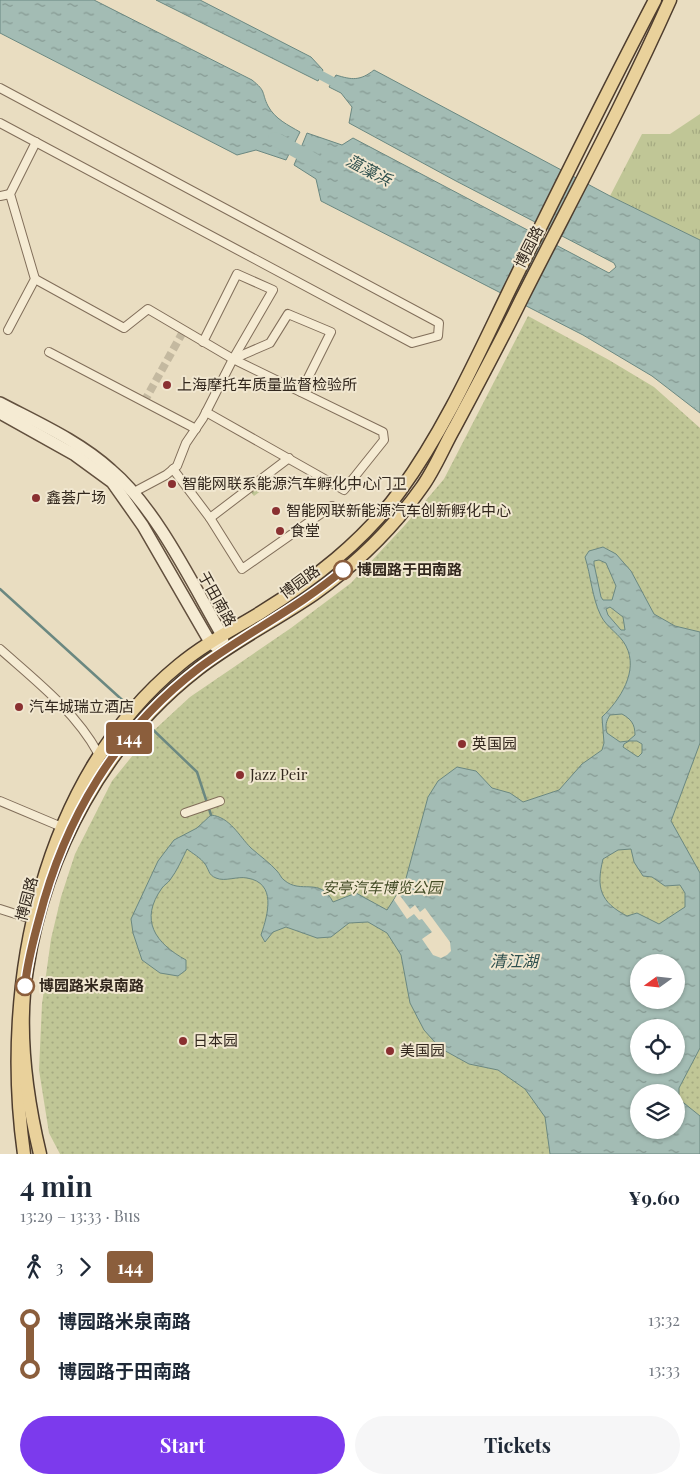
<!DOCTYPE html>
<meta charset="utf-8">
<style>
body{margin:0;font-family:"Playfair Display","Noto Sans SC",serif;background:#f6f6f7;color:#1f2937;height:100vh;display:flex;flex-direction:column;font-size:19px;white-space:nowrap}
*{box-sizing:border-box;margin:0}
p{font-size:16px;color:#747a83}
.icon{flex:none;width:28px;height:28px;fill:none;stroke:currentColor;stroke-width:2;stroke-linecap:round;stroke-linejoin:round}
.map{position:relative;height:1154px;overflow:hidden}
.drawer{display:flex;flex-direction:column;background:#fff;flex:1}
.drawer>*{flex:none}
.badge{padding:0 10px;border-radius:4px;font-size:18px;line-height:32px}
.needle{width:32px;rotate:255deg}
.buttons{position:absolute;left:630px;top:954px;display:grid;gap:10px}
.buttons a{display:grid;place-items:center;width:55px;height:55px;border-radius:50%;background:#fff;box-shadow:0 1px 4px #0004;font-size:25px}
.map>.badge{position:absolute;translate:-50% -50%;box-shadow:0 0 0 2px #fff}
.legs{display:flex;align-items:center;gap:8px;height:55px;padding:0 20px;font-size:16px}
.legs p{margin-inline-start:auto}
.headline{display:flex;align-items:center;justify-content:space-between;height:85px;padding:0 20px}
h1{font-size:28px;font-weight:700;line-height:38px}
.action{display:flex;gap:10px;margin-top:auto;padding:10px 20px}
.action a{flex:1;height:58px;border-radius:30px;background:#7c3aed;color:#fff;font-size:20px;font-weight:700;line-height:58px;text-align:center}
.action a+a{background:#f6f6f7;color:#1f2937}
ul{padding:0 20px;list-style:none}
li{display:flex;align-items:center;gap:18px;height:50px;font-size:19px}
li i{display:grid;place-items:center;width:8px;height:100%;margin:0 6px;background:currentColor}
li i::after{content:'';width:12px;height:12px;margin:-6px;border:4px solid;border-radius:50%;background:#fff}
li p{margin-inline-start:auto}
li:first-child i{background:linear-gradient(#0000 50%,currentColor 0)}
li:last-child i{background:linear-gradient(currentColor 50%,#0000 0)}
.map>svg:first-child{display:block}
</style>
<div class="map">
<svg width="700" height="1154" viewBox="0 0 700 1154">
<defs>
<pattern id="grass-tufts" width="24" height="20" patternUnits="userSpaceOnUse" patternTransform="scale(1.25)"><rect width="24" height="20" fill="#c0c696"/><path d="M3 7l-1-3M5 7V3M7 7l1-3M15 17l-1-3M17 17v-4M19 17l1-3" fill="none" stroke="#a5aa81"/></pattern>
<pattern id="park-dots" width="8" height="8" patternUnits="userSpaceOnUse" patternTransform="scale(1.25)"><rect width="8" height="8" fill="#c0c696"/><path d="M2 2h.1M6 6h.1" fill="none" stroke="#a5aa81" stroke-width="1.8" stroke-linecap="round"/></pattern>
<pattern id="water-ripples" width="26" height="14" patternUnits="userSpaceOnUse" patternTransform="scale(1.25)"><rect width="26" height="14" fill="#a3bcb4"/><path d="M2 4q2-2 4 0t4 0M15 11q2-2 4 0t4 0" fill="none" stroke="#859992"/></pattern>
</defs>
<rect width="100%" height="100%" fill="#e9ddc1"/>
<polygon fill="url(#grass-tufts)" points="700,114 700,240 610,196 642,134 670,134"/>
<g fill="url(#park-dots)" fill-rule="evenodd">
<path d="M 528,316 L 609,360 L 654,387 L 700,428 L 700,1154 L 60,1154 L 49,1133 L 39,1070 L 42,1004 L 51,939 L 61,897 L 75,854 L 112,781 L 150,734 L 190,697 L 291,628 L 351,583 L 405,525 L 444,479 ZM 639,962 L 676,962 L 676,1000 L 639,1000 ZM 639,1028 L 676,1028 L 676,1065 L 639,1065 ZM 639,1092 L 676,1092 L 676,1130 L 639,1130 Z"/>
<polygon points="270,476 274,481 254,496 250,491"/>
</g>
<g fill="url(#water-ripples)" stroke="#6b8881" fill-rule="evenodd">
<path d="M 0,0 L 94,0 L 252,80 C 267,92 261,92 268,106 C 275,119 288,125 300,132 L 286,160 L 256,150 L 237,155 L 0,33 Z"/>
<polygon points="156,0 200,0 311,57 323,70 318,81"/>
<path d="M 374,70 L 610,196 L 700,240 L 700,413 L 652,376 L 583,335 L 321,201 L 316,179 L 294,165 L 307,133 L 342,145 L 353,138 L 609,273 L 616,267 L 614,263 L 456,181 L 349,123 L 352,107 L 341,93 L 329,87 L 336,75 C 352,80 360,81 374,70 Z"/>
<path d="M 603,547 L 616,554 L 631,571 L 654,614 L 675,626 L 700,632 L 700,743 L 671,821 L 700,873 L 700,1048 L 679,1088 L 679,1099 L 700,1116 L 700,1154 L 550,1154 L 545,1117 L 525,1089 L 498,1070 L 469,1064 L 440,1048 L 424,1030 L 410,1003 L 401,955 L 387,933 L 368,922 L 349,923 L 331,937 L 317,938 L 286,927 L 273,932 L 265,942 L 261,935 C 268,914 277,883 247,878 C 237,876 225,882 216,878 C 208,875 209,869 205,864 C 201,858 192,853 187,849 C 182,859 177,871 170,880 C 168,883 164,885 162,888 C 139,920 155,943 186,960 L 186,970 L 178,976 L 160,973 L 142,960 L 133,933 L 131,919 L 158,861 L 174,840 L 197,828 L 211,815 C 230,817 239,836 251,848 C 260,856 270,863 277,871 C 280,874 281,878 284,880 C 301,895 320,876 333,902 L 356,893 L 387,910 L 405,882 L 428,797 L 438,781 L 457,767 L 476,771 L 492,788 L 510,793 L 523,802 L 559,790 L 582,764 L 602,750 L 604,743 L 602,717 C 620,700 639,671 626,646 C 620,634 607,628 601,616 C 592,598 591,576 585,557 L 589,551 ZM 599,560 L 606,563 L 616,586 L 612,600 L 603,600 L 601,597 L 594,564 L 594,561 ZM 610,607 L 623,617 L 625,630 L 621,630 L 608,615 L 606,609 ZM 622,714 C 631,719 635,724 635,735 L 628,741 L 620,742 L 607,733 C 605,726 606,721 610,715 ZM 629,741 L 637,741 L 642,744 L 642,753 L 638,757 L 623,747 L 624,744 ZM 631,849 L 634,862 L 643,876 L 652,877 L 665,886 L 680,885 L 685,893 L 685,907 L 659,924 L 637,913 L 627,916 C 600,902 596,888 603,859 L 618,850 ZM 639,962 L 676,962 L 676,1000 L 639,1000 ZM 639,1028 L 676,1028 L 676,1065 L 639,1065 ZM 639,1092 L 676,1092 L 676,1130 L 639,1130 Z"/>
</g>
<polygon fill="#e9ddc1" points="398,893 410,909 415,905 420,912 425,908 450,942 451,951 447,955 441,958 433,955 422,939 432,932 422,919 419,920 414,914 407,919 394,900"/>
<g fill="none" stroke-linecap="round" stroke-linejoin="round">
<g stroke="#6b8881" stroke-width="2.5">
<polyline points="0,589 130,707"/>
<polyline points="146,723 197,772 211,815"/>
</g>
<polyline stroke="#a3bcb4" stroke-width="9" points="311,70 343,87"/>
<polyline stroke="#a3bcb4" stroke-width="14" points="275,139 315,161"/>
<polyline stroke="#c4b9a0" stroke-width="8" stroke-dasharray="8 4" stroke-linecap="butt" points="144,402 184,330"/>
<g stroke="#816e5a" stroke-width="10">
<g id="street">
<polyline points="0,88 439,323 438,336 412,343 0,123"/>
<polyline points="0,196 10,194"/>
<polyline points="35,279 124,328 148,309 233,359 203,418 186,443 177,466 166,475 134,492"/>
<polyline points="8,330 35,279 10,194 36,142"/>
<polyline points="203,342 237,274 273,290 233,359"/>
<polyline points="49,352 196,429"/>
<polyline points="233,359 270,343 288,314 331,332 301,392"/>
<polyline points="206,412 344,490 384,440 383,432 233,359"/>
<polyline points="173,469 210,518 289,458"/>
<polyline points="210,518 242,569 332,506"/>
<path d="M 0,649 C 35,680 75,711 98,753"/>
<polyline points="0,801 57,825"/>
<polyline points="185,813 220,801"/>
<polyline points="0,909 25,917"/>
</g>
</g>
<g stroke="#62503e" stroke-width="14">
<g id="secondary">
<path d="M 0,403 C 38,423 79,441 111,470 C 156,508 192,583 222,635 L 223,643"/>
<polyline points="0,413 75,455 112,482 143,526 210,642 218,648"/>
</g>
</g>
<g stroke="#4e3d2e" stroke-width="15">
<g id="primary">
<path d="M 24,1154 C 0,984 42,777 179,665 C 204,644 232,630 260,613 C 313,580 363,542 400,491 C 445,429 476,359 509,291 C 557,193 605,96 655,0"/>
<path d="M 40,1154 C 26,1095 17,1029 27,969 C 45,852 104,742 198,669 C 234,641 276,620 314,594 C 355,565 393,528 422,487 C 435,469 444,446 455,427 C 478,384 501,341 522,298 C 572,199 625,101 670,0"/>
</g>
</g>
<use href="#street" stroke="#f5ebd3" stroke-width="8"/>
<use href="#secondary" stroke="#f5ebd3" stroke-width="11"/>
<use href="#primary" stroke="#e9d19b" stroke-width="12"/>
</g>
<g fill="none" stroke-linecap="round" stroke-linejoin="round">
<g stroke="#fff" stroke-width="11">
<path id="line-1" d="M 25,986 C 27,963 33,942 39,919 C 64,820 116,731 199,668 C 246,633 298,608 343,570"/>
</g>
<use href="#line-1" stroke="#8b5e3c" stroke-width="8"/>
</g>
<g fill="#8a3031" stroke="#f1e7d0" stroke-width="2">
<circle cx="167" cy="385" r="5"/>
<circle cx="172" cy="484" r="5"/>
<circle cx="36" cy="498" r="5"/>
<circle cx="276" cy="511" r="5"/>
<circle cx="280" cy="531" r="5"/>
<circle cx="19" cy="707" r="5"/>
<circle cx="462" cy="744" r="5"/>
<circle cx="240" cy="775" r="5"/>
<circle cx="183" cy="1041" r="5"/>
<circle cx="390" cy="1051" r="5"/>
</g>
<g fill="#fff" stroke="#8b5e3c" stroke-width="2.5">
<circle cx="343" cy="570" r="9"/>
<circle cx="25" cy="986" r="9"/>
</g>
<g text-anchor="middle" stroke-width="4" stroke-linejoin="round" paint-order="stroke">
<g font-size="15" fill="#32271d" stroke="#f1e7d0">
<text transform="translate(529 247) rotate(-63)" y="5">博园路</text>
<text transform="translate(300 582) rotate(-36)" y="5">博园路</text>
<text transform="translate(217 599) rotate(61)" y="5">于田南路</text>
<text transform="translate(27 899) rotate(-75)" y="5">博园路</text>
</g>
<g font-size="15" fill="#32271d" stroke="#f1e7d0" text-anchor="start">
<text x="177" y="390">上海摩托车质量监督检验所</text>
<text x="182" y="489">智能网联系能源汽车孵化中心门卫</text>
<text x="46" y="503">鑫荟广场</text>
<text x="286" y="516">智能网联新能源汽车创新孵化中心</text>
<text x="290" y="536">食堂</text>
<text x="29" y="712">汽车城瑞立酒店</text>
<text x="472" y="749">英国园</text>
<text x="250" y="780">Jazz Peir</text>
<text x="193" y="1046">日本园</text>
<text x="400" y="1056">美国园</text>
</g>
<g font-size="15" font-weight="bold" fill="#32271d" stroke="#f1e7d0" text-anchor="start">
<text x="357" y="575">博园路于田南路</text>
<text x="39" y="991">博园路米泉南路</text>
</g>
<g font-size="15" font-style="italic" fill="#434c26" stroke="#f1e7d0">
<text x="382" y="893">安亭汽车博览公园</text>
</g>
<g font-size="16" font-style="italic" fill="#2e504e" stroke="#f1e7d0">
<text transform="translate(369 170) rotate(28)" y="6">蕰藻浜</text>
<text x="514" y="967">清江湖</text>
</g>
</g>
</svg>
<div class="buttons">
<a><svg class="needle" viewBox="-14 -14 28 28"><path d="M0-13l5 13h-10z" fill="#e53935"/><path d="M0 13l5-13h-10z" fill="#747a83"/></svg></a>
<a><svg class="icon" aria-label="locate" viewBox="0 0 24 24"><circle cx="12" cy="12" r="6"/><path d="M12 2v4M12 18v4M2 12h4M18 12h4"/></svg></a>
<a><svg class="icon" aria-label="layers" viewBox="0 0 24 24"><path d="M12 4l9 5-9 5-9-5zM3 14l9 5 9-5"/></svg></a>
</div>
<b class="badge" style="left:129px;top:738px;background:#8b5e3c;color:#fff">144</b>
</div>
<section class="drawer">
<div class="headline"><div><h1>4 min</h1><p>13:29 – 13:33 · Bus</p></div><b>¥9.60</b></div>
<div class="legs"><svg class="icon" aria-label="walk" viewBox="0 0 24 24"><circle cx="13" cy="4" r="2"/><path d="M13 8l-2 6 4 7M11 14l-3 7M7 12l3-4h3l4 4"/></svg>3<svg class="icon" aria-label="forward" viewBox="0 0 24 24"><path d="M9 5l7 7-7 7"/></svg><b class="badge" style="background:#8b5e3c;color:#fff">144</b></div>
<ul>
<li><i style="color:#8b5e3c"></i><b>博园路米泉南路</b><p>13:32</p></li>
<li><i style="color:#8b5e3c"></i><b>博园路于田南路</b><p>13:33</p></li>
</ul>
<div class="action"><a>Start</a><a>Tickets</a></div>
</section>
